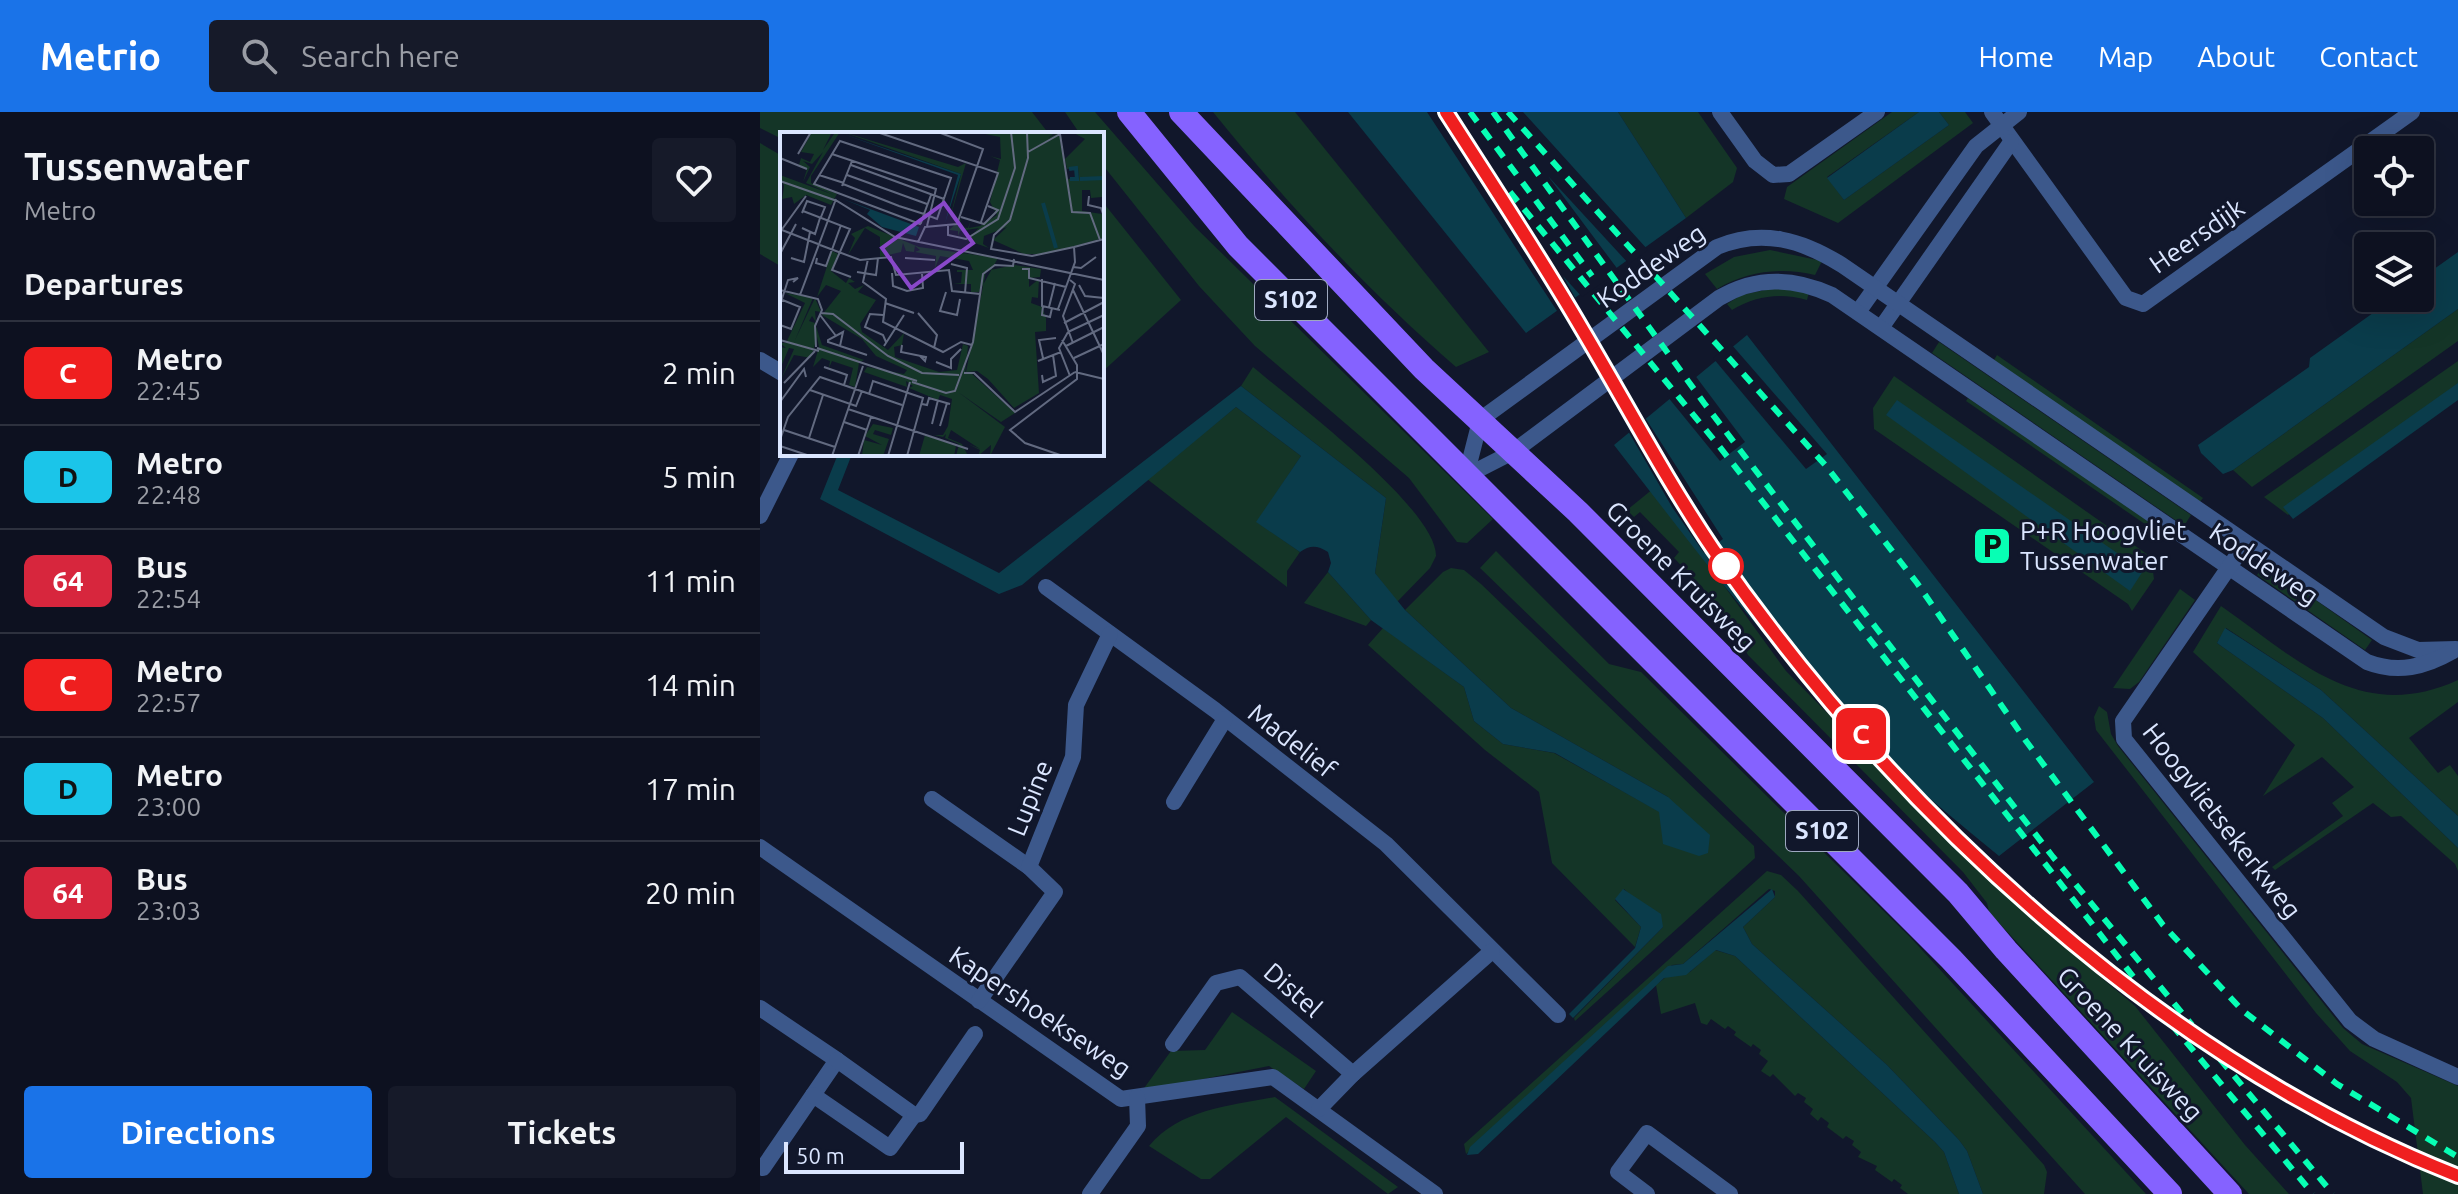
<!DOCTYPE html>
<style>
body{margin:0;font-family:Ubuntu,sans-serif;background:#161a29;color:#f1f3f6;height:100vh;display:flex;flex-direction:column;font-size:30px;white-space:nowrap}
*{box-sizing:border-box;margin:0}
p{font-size:26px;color:#9a9da5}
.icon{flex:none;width:44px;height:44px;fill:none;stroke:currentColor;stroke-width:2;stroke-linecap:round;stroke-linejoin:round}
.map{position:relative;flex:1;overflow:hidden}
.sheet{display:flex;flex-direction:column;background:#0d1120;width:760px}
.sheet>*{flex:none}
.badge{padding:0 16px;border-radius:12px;font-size:28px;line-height:52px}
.controls{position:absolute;left:1594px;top:24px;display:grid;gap:16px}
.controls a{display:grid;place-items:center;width:80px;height:80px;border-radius:8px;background:#0d1120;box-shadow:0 8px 32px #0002,0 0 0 2px #2d313e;font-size:40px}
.scale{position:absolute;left:24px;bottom:20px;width:180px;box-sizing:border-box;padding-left:8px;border:4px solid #dbe6ff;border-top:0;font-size:22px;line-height:28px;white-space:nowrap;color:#dbe6ff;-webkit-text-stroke:6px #11172b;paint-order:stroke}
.map>.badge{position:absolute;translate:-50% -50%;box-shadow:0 0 0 4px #fff}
h2{padding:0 24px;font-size:30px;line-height:72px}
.round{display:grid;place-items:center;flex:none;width:84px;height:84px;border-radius:8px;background:#161a29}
.head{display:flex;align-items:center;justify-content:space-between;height:136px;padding:0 24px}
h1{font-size:38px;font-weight:700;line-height:60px}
.cta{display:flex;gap:16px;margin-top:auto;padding:16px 24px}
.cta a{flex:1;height:92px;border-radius:8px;background:#1a73e8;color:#fff;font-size:32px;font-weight:700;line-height:92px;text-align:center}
.cta a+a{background:#161a29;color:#f1f3f6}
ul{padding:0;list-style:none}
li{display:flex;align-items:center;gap:24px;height:104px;padding:0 24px;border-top:2px solid #2d313e}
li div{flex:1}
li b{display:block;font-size:30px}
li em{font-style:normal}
li .badge{min-width:88px;font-weight:700;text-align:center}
header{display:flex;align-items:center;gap:48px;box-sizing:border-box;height:112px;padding:0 40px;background:#1a73e8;color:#fff}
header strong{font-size:38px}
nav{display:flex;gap:44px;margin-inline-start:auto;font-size:28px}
.search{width:560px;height:72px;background:#161a29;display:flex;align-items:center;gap:20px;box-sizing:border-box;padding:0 28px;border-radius:8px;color:#9a9da5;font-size:30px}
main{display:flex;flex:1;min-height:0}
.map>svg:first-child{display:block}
</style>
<header>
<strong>Metrio</strong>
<div class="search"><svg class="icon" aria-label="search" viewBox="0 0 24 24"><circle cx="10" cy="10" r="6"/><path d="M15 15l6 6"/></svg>Search here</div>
<nav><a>Home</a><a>Map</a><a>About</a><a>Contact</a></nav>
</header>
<main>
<section class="sheet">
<div class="head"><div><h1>Tussenwater</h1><p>Metro</p></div><a class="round"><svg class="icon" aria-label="heart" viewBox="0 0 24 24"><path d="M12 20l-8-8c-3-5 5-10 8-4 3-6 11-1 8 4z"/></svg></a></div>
<h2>Departures</h2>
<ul>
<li><span class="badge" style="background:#ef1f1f;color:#fff">C</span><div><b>Metro</b><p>22:45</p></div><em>2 min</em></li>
<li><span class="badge" style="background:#1bc5e9;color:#111">D</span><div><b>Metro</b><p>22:48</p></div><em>5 min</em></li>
<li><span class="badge" style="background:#d7263d;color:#fff">64</span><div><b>Bus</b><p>22:54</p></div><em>11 min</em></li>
<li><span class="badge" style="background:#ef1f1f;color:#fff">C</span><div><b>Metro</b><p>22:57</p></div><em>14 min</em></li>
<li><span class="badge" style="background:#1bc5e9;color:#111">D</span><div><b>Metro</b><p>23:00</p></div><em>17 min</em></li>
<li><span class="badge" style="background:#d7263d;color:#fff">64</span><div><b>Bus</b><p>23:03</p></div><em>20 min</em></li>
</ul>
<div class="cta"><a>Directions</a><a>Tickets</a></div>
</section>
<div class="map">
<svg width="1698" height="1082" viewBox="0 0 1698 1082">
<rect width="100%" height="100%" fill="#11172b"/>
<g fill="#143527">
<polygon points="0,0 272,0 289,22 22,22 22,27 0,16"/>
<polygon points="305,0 335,0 435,115 733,407 707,431 697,430 649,366 495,234 439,174 342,52 342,22 320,22"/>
<path d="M 453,0 L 535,0 L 729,240 L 696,255 C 607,178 527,92 453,0 Z"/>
<polygon points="858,0 938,0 977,56 973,70 926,106"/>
<polygon points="1132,0 1159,0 1067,65 1084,88 1189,13 1179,0 1205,0 1213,11 1078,111 1024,87 1027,75"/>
<polygon points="0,31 22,44 22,155 0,142"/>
<polygon points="342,89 421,188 342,260"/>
<path d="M 1010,138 L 1062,149 L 1055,163 C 1021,155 987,159 957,177 L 945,162 L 974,145 Z"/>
<path d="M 1019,175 L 1049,180 L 1047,188 C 1020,180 995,184 972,198 L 967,192 L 981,183 Z"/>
<polygon points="1698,197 1698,229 1492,375 1473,358"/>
<polygon points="1179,230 1431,403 1424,414 1172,241"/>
<polygon points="1237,243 1443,386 1439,391 1234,248"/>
<polygon points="1698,249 1698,281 1528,403 1504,385"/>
<path d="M 493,255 C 533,289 677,397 676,444 L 670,456 L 637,490 L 615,461 L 626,386 L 481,274 Z"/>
<polygon points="1134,264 1391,445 1394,467 1372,499 1368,492 1114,317 1113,296"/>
<polygon points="1208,286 1414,426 1411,430 1206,289"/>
<polygon points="476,295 541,344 497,410 540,440 527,459 527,475 387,367"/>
<polygon points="899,372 933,431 1026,559 1258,795 1375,894 1485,1033 1529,1082 1489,1082 1229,800 1227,791 1203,760 988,543 971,513 957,499 960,494 914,446 919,440 880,400 874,405 867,398"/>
<polygon points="736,439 849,552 881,560 1150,825 1386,1082 1325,1082 1039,764 720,456"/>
<polygon points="1505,452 1612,528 1605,538 1497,463"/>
<polygon points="691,456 704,458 721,472 994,734 995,746 815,909 814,906 903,815 864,777 855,788 881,815 875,835 792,751 779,680 725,638 608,533 623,516 704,575 714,609 743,632 794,641 900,700 908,685 751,596 645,498 683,460"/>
<polygon points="568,460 611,508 606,514 544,491"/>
<polygon points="1420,477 1435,488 1379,570 1370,577 1353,576"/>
<path d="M 1461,494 C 1537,547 1600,613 1698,568 L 1698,590 L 1649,626 L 1678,661 L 1690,653 L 1698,664 L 1698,704 L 1561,578 L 1466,516 L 1457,531 L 1563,606 L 1698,736 L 1698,759 L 1695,752 L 1641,704 L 1631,705 L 1613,691 L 1515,758 L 1512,755 L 1583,704 L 1572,691 L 1594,675 L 1562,645 L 1503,684 L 1535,633 L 1433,540 Z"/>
<polygon points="1339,594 1347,600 1351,622 1358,634 1583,916 1602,932 1698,974 1698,1082 1663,1082 1651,986 1637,970 1590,939 1556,901 1336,618 1334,605"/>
<polygon points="1007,759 1021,763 1038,779 1284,1053 1287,1060 1284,1082 1223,1082 1207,1039 1199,1028 1127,953 992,832 983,815 1015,785 1015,779 1009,777 923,852 912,853 706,1042 704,1032"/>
<polygon points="955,838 975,844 1175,1030 1184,1040 1199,1082 1148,1082 1140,1076 1142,1073 1134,1067 1132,1070 1115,1058 1117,1054 1098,1045 1101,1040 1092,1033 1094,1029 1086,1024 1083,1027 1067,1015 1069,1011 1061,1005 1058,1009 1050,1002 1053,997 1044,990 1046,986 1038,981 1035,984 1013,962 1010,965 1001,959 1008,949 999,942 1001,938 993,932 991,935 974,923 976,920 968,914 965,917 951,907 947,913 941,911 935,891 901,902 896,873 907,864 930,860"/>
<polygon points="472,900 556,959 544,977 509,954 382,979 411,939 445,938"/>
<path d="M 515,985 L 638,1075 L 628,1082 L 526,1005 L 450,1067 L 441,1067 L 389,1034 C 420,997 470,994 515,985 Z"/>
</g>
<g fill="#0a3c4b">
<polygon points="588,0 858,0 926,106 766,221"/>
<polygon points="1159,0 1179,0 1189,13 1084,88 1067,66"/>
<polygon points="1698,140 1698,197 1473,358 1463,362 1441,341 1438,333 1549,255 1550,246 1634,186 1660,186 1660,167"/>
<path d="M 987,223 L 1334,670 L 1239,744 C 1170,688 1102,630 1042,564 C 974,491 915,411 854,333 Z"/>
<polygon points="1698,271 1698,288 1533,407 1523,395"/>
<path d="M 481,274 L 626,386 L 615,461 L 645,498 L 751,596 L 908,685 L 950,723 L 948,741 L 939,744 L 903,732 L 899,700 L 795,641 L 743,632 L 714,609 L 704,575 L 611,508 L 568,460 L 571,451 L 568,440 C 557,433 550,433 540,440 L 496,410 L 541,344 L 476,295 L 262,473 L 239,482 L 60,387 L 78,342 L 92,342 L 78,378 L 239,461 Z"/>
<polygon points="1137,288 1383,459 1370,479 1126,303"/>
<polygon points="1465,516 1561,578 1698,704 1698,736 1563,606 1457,531"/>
<polygon points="863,777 901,802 903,815 813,906 809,902 875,836 881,815 855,787"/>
<polygon points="1012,777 1015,785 983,815 992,832 1127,953 1199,1028 1207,1039 1223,1082 1199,1082 1184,1040 1175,1030 975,844 956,838 926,863 904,866 718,1042 707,1043 710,1035 908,854 923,852"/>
</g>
<g fill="#11172b">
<polygon points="667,0 763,0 888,138 869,152 788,64 859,159 822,185 803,164 817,189 799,202"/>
<polygon points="971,232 1067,342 1046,357 953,246"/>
<polygon points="934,262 985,330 960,349 907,284"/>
<polygon points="884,304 963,427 944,441 912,395 867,317"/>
</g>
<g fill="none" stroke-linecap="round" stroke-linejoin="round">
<g stroke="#3c588b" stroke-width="16">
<polyline points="960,0 995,49 1013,63 1029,62 1117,0"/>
<polyline points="1232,0 1366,186 1383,192 1652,0"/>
<polyline points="1098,200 1216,34 1259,0"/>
<polyline points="1121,216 1251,30"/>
<polyline points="0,248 22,261"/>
<path d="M 706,364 L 720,309 L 728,302 L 957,135 C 1002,116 1042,128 1082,153 L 1624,525 L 1658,538 L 1696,537"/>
<path d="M 706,364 L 753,340 L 959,186 C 996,164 1033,165 1072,183 L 1607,550 C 1638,562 1665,555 1693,539"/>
<polyline points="0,404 31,342"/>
<polyline points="1485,432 1363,609 1364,627 1590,909 1614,927 1698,965"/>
<polyline points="286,475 455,598 626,732 798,903"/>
<polyline points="172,687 269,755"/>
<polyline points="414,690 465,607"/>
<polyline points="0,735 361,987 513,965 675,1082"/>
<polyline points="219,889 295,780 269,755 313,645 316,593 350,522"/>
<polyline points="0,896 77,948 3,1056"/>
<polyline points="413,932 456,871 480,865 593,962"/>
<polyline points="53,983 130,1036 154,1003 77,948"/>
<polyline points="559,997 593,962 732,839"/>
<polyline points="154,1003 160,1002 215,922"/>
<polyline points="330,1082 378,1014 377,985"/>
<polyline points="887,1082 858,1060 887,1021 970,1082"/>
</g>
<g stroke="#8562ff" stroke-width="24">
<polyline points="369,0 478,134 1191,847 1410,1082"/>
<polyline points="421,0 664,257 818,400 1198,781 1246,838 1470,1082"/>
</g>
<g stroke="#07ffb4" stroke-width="6" stroke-dasharray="12 10" stroke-linecap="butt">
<path d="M 686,0 C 732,72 779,143 822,217 C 866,291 905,366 953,437 C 1134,699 1399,945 1698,1064"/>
<polyline points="710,0 832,164"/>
<polyline points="733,0 944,291 1117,517 1293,745 1432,913"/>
<polyline points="748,0 1066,354 1157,471 1266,629 1403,813 1482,898 1577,972 1698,1045"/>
<polyline points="750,80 959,334 1379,872"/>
<polyline points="1412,913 1553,1082"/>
<polyline points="1460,947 1573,1082"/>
</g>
</g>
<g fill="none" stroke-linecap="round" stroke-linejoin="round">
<g stroke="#fff" stroke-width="18">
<path id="line" d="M 686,0 C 732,72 779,143 822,217 C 866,291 905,366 953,437 C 1135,699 1399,946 1698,1064"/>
</g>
<use href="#line" stroke="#ef1f1f" stroke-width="12"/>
</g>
<defs>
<g id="parking-square" transform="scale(2)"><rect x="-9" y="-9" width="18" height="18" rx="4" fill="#07ffb4" stroke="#11172b"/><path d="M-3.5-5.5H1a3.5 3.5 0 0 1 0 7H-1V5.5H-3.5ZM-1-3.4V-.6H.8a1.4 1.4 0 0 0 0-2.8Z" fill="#111"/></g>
</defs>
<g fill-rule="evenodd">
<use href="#parking-square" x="1232" y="434"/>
</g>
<circle fill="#fff" stroke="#ef1f1f" stroke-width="4" cx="966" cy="454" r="16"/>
<g text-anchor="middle" stroke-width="6" stroke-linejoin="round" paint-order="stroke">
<g fill="#11172b" stroke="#9ea8bf" stroke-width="2">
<rect x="495" y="168" width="72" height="40" rx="6"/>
<rect x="1026" y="699" width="72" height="40" rx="6"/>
</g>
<g font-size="24" font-weight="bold" fill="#dbe6ff">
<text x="531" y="196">S102</text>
<text x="1062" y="727">S102</text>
</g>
<g font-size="26" fill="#dbe6ff" stroke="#11172b">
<text transform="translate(1437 124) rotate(-35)" y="9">Heersdijk</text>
<text transform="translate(891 154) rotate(-35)" y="9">Koddeweg</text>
<text transform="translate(1504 452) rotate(34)" y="9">Koddeweg</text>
<text transform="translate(921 464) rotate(45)" y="9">Groene Kruisweg</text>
<text transform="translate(532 629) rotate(38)" y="9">Madelief</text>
<text transform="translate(270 686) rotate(-68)" y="9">Lupine</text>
<text transform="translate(1462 709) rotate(52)" y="9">Hoogvlietsekerkweg</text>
<text transform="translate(533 878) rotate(41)" y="9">Distel</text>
<text transform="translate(280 900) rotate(34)" y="9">Kapershoekseweg</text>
<text transform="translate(1370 932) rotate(47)" y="9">Groene Kruisweg</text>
</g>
<g font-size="26" fill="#dbe6ff" stroke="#11172b" text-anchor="start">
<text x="1260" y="428">P+R Hoogvliet<tspan x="1260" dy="30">Tussenwater</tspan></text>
</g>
</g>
<g transform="translate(20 20)">
<rect width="324" height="324" fill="#11172b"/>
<path d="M 32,0 L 52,0 L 43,18 L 54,2 L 60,0 L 31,44 L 31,51 L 57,62 L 51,73 L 26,63 L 14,72 L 12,65 L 2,67 L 1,76 L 4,54 L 0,43 L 54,63 L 26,51 L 43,20 L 32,32 L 23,29 L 30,35 L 23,50 L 27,37 L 19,33 L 21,26 L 30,30 L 34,22 L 21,20 ZM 63,0 L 178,35 L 186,31 L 169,90 L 181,42 ZM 195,0 L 276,0 L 268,6 L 279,1 L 287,47 L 299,46 L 298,36 L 287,37 L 285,27 L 305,7 L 292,0 L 324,0 L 323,106 L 266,122 L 244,122 L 213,108 L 227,95 L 204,104 L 203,112 L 209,116 L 186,108 L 199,96 L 180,99 L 178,104 L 178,99 L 169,98 L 181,87 L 179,95 L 188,96 L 190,90 L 189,96 L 200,94 L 217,83 L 210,70 L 220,28 L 210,24 L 221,27 L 220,5 ZM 302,58 L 310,58 L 311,66 L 322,65 L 322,82 L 302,79 ZM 88,94 L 139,115 L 218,126 L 199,160 L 191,160 L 191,152 L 173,152 L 181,151 L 182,140 L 177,140 L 177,138 L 193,138 L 189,129 L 160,124 L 155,136 L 156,124 L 135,120 L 140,118 L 135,114 L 134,120 L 126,119 L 123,111 L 121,120 L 100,125 L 100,105 L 85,96 L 68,123 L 75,106 L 71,102 ZM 52,119 L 58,122 L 51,139 L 66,151 L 69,146 L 75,150 L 68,151 L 75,157 L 84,153 L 78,160 L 96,168 L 80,192 L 82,200 L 108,218 L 124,201 L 122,213 L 114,215 L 115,225 L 159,240 L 177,238 L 183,212 L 188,214 L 185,242 L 191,241 L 235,281 L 221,290 L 178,260 L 225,295 L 210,324 L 211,313 L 198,324 L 200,318 L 188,312 L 200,317 L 171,298 L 168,306 L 182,312 L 188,324 L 176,324 L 179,312 L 165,306 L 166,302 L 163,305 L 154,303 L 163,303 L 168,294 L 172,267 L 160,263 L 158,268 L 129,256 L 133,254 L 126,249 L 127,255 L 84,240 L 87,235 L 124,242 L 127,238 L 96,224 L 82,207 L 42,183 L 61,159 L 46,153 L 37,165 ZM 234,133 L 261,137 L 260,145 L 249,146 L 249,155 L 259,147 L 258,166 L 252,165 L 251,171 L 262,175 L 266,186 L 266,199 L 255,200 L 259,261 L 234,276 L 208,247 L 197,239 L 186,240 L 206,139 ZM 5,161 L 33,166 L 15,208 L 35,166 L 41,180 L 35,179 L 36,190 L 32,184 L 29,189 L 35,191 L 42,213 L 84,228 L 79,231 L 75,255 L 69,253 L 73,236 L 52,229 L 49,236 L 50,229 L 42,226 L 33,235 L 39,215 L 37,205 L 31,226 L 14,223 L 1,247 L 14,217 L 9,216 L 0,237 L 0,215 L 6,216 L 0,211 L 6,211 L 25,171 ZM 93,292 L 113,296 L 111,303 L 95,298 L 93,302 L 109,307 L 103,324 L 82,324 L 84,308 L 102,313 L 85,304 ZM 145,303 L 176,314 L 174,324 L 139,324 Z" fill="#143527" fill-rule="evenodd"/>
<path d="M 63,2 L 181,42 L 165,91 L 178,43 ZM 63,67 L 139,95 L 136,104 L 102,95 L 87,82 L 90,78 Z" fill="#0a3c4b"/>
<path fill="none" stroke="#0a3c4b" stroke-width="4" d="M 289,37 L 296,36 L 297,47 L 290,47M 300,47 L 324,46M 263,71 L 276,116"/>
<path fill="none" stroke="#626a80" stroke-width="2" d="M 97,0 L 218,41 L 201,90M 247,0 L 248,26 L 230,88 L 214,103 L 211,117 L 252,124 L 294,115M 248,20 L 280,2 L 292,80 L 310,81 L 320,108M 18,22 L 31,0M 52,22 L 156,57 L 147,94M 0,26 L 27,37M 71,33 L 164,67M 39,43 L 64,51M 67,43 L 147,72M 0,49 L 57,69 L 115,105 L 324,148M 63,52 L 119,74 L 144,82 L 157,87 L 171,46 L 60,9 L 34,52 L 140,92 L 141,91 L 144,82 L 151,63M 62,54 L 72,29M 309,64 L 308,73 L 321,76 L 324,85M 23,79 L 70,97 L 52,138 L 71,145M 22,81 L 27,69 L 45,75 L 41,85M 181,85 L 204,92 L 218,78 L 208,74M 168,92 L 168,103 L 186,107 L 218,87 L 235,36 L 231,0M 22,96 L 35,102 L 40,86M 2,98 L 38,112M 0,100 L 26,64M 138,110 L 145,95 L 177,92 L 203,17 L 158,0M 40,113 L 80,128 L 111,125 L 116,143 L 169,138 L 172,159 L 200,162M 294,115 L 324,107M 0,122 L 16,92M 11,126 L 24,130 L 30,100M 37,126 L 36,131 L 46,134 L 61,93M 125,126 L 155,128M 88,127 L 83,150 L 106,167 L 103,190 L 163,220 L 181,210 L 192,213M 171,132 L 187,136 L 185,161M 293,135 L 301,136 L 316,125M 242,137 L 249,137 L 249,146 L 286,155M 77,140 L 96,143 L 98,126M 112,141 L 113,154 L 127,159 L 143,156 L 142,142M 262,147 L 262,174 L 280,178M 290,148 L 295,152 L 283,184 L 293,211M 299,153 L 305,164 L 324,166M 0,158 L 38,167 L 42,178 L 35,194 L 36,215M 293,158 L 324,223M 166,160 L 160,179 L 177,183 L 180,167M 20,163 L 56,67M 0,167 L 20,175 L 11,197 L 0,193M 105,171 L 134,181M 0,173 L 8,148 L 18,146 L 13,150M 263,174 L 262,183 L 270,185 L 272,176M 269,175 L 275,151M 278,177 L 295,130 L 294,115M 41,181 L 53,182 L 108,224 L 142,241 L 179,243M 138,181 L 157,203 L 154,216M 40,183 L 56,204M 103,183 L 90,182 L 85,195 L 103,203 L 106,210M 284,191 L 324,170M 63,200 L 60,214 L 48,210 L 48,208 ZM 288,200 L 279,216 L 290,244M 288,200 L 324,183M 0,208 L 39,219M 282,208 L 297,233 L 297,247 L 230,298 L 245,311 L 283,324M 122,213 L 121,220 L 146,225 L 145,229 L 140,224M 60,214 L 87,223M 104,214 L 124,183M 286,214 L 324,195M 37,216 L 137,249M 263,226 L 259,208 L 276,206M 294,226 L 324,212M 258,229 L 281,220M 156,230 L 171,236 L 171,227 L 181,217M 44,235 L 67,243 L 64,253M 295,240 L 324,247M 184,241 L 194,241 L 235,280 L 295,240M 262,243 L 263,250 L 276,244 L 273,223M 132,250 L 166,261 L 175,259 L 193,210 L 203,142 L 215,133 L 233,134 L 234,127M 4,251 L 35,219M 30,258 L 76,274 L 82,259M 89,262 L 93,249 L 143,266 L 127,324M 0,270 L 24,237 L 26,245M 142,272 L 147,273 L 149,266 L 170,272M 68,277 L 188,317M 64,290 L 87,298M 152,292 L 158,268M 160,294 L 167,271M 4,298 L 55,315M 29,306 L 43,263M 0,308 L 8,285 L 40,245 L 122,273M 0,314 L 30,324M 52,324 L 83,234M 78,324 L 91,285M 108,324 L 130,250"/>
<path fill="#8948c9" fill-opacity="0.15" stroke="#8948c9" stroke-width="4" d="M 164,71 L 193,111 L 131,156 L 102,116 Z"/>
<rect width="324" height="324" fill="none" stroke="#dbe6ff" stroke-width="4"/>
</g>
</svg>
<div class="controls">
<a><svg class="icon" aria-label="locate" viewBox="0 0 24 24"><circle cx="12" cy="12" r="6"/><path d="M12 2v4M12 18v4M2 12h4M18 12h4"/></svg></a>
<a><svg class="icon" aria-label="layers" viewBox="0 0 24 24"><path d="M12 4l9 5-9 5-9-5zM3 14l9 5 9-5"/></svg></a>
</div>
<div class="scale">50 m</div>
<b class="badge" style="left:1101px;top:622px;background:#ef1f1f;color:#fff">C</b>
</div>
</main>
